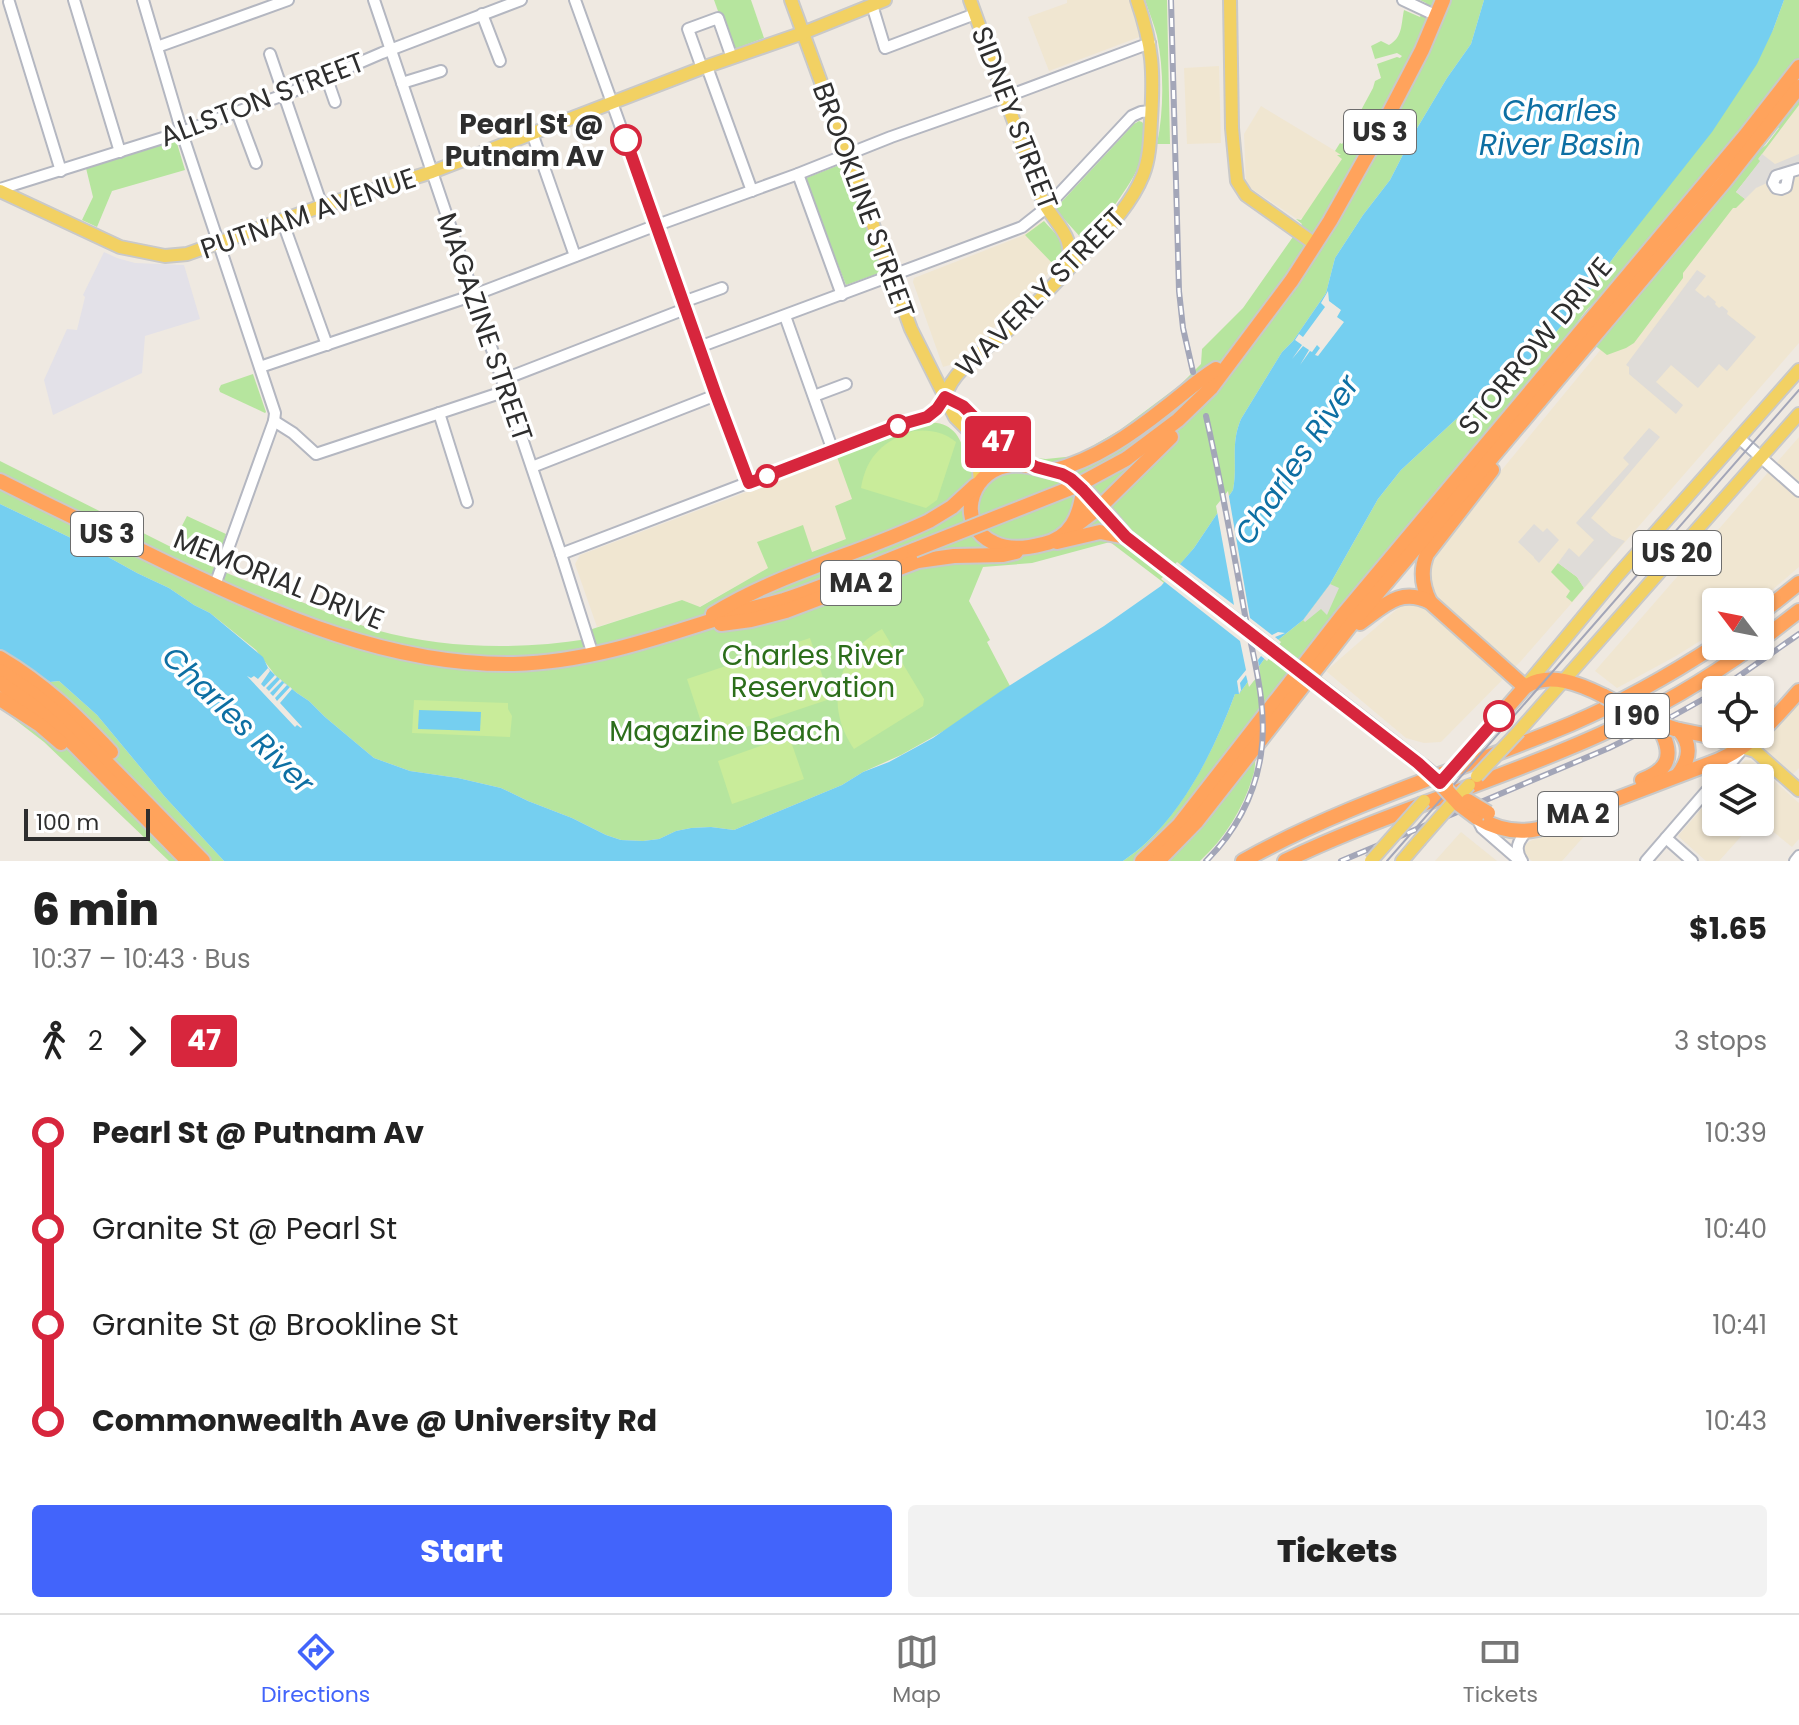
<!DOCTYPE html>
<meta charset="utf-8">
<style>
body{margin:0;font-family:Poppins,sans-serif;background:#f2f2f2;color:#222;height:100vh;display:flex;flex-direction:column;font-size:30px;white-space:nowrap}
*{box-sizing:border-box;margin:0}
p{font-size:26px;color:#767676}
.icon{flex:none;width:44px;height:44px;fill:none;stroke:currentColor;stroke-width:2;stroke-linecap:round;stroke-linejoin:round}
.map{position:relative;height:861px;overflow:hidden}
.side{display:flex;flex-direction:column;background:#fff;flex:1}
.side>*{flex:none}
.badge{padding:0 16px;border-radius:6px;font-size:28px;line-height:52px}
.needle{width:52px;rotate:302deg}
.fabs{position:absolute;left:1702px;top:588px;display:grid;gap:16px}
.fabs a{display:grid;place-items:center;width:72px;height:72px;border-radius:8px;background:#fff;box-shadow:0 2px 6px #0004;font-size:40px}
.scale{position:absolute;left:24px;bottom:20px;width:126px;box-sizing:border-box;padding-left:8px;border:4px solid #2e2e2e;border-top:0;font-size:22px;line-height:28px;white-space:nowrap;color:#2e2e2e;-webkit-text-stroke:6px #fff;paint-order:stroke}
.map>.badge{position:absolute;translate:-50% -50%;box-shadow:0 0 0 4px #fff}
.legs{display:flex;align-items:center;gap:12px;height:88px;padding:0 32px;font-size:26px}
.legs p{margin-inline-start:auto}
.head{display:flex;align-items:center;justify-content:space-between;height:136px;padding:0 32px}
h1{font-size:44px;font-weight:800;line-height:60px}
.action{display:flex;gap:16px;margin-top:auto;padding:16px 32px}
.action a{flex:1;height:92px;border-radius:8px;background:#4264fb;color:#fff;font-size:32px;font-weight:800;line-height:92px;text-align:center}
.action a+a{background:#f2f2f2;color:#222}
ul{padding:0 32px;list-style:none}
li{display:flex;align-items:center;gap:28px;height:96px;font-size:30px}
li i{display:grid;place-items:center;width:12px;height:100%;margin:0 10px;background:currentColor}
li i::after{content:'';width:20px;height:20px;margin:-10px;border:6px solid;border-radius:50%;background:#fff}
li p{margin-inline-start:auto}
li:first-child i{background:linear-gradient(#0000 50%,currentColor 0)}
li:last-child i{background:linear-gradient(currentColor 50%,#0000 0)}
.menu{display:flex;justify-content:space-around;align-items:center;height:112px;border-top:2px solid #e0e0e0;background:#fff;font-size:22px;color:#767676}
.menu a{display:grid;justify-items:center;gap:4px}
.menu .current{color:#4264fb}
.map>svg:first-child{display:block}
</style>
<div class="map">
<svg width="1799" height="861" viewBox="0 0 1799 861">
<rect width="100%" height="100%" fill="#efe9e1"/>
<polygon fill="#e3e1e8" points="104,252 117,258 135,263 184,265 200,319 145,336 142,373 53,415 44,380 67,329 77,330 85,297 83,295"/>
<g fill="#f0e6d1">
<polygon points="1067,0 1130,0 1142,36 1049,71 1028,17 1067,3"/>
<polygon points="1219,66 1221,143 1187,144 1184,68"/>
<polygon points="1799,105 1799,343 1521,661 1441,742 1424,743 1406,738 1326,671 1404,603 1423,579 1437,556 1500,472 1765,150"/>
<polygon points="1261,106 1347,158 1304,218 1297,219 1249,187 1246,183 1244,134"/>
<polygon points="1042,221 1062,244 1061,256 1055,266 1020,305 950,365 943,367 913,282 914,278 1022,236"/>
<polygon points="936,422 947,426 957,435 963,447 965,460 846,539 768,568 699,607 682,600 597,627 575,564 580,555 839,457 929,423"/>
<polygon points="1799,437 1799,567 1758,602 1716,602 1716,631 1676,656 1617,688 1595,671"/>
<polygon points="1799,704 1799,768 1793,774 1765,749 1767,739"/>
<polygon points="1745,760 1751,760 1799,803 1799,839 1792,847 1760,821 1760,778 1728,778"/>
<polygon points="1716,792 1716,822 1754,822 1719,861 1706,861 1678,836"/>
<polygon points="1597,814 1601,817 1562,861 1532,861 1525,855 1524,846 1530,841"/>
<polygon points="1461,832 1497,861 1435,861"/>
</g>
<g fill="#b6e59e">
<polygon points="714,0 751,0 764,38 732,50"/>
<path d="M 1145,0 L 1167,0 L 1170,144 L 1157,144 C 1164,110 1164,70 1157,36 C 1154,24 1149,12 1145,0 Z"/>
<path d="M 1420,0 L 1484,0 L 1471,44 L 1447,78 L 1413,135 L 1390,180 L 1363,215 L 1335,258 L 1326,293 L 1293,341 L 1282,352 L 1241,419 C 1230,444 1238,465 1233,490 L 1194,548 L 1164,583 L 1110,542 L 1032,563 L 983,567 L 969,601 L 990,640 L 987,642 L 1010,686 L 949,728 L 901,755 L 863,772 L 842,785 L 734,830 L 711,827 L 691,828 L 676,831 L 659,839 L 643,841 L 621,840 L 606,835 L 572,818 L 528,801 L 501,788 L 458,778 L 410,771 L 374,758 L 325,717 L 309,701 L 297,693 L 275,675 L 256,650 L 210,613 L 194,605 L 169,588 L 137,573 L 92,548 L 0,504 L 0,461 L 171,547 L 187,516 L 226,534 L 217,562 L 211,566 C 239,579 268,589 296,600 C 323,610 349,622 376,630 C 446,649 517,650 588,639 L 586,631 L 682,600 L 700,607 L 768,568 L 757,542 L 803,525 L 812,552 L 846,539 L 835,506 L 852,499 L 837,457 L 929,423 C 954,420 968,445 963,467 L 1001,455 L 1046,459 L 1075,456 L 1120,430 L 1180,385 L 1201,364 L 1202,349 L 1243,308 L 1302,224 L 1296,219 L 1301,220 L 1342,159 L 1337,155 L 1341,155 L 1335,151 L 1340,143 L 1342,144 L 1345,140 L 1373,88 L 1375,81 L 1381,78 L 1377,64 L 1397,57 L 1400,58 L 1402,56 L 1397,53 L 1375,59 L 1371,46 L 1381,41 L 1389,45 C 1403,37 1401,24 1404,10 L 1420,17 L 1426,3 Z"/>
<path d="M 1784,0 L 1799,0 L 1799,58 L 1735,139 L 1606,293 C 1591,304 1581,314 1573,331 L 1257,752 C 1254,762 1256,767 1253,776 C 1243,809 1225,838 1200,861 L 1123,861 C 1131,855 1140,849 1147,842 C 1188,803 1216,745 1235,694 L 1239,694 L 1278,640 L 1303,620 L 1330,584 L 1378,499 L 1401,470 L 1466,410 L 1504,383 L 1539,352 L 1579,305 L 1619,250 L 1773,30 Z"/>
<polygon points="1799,93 1799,105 1759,158 1761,161 1736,192 1745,199 1736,208 1733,208 1683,273 1683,278 1634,343 1626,348 1607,355 1593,344 1753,155 1766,145 1779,128 1776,126"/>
<path d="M 1139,121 L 1142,122 L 1145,126 C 1144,136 1145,147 1142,157 C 1137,178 1100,228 1083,240 L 1055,209 L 1134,124 Z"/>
<polygon points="176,140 185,170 112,191 97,227 82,220 93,197 86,168"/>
<polygon points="842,164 845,167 882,272 846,285 807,186 809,185 806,178"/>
<path d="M 1044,221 C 1058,237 1072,246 1055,266 L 1025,235 Z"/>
<polygon points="253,374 266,412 265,413 220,392 219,389 221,385"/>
<polygon points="1558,563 1577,577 1584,588 1572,602 1566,597 1570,591 1551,572"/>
<polygon points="0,649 50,682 59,681 97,715 165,797 224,861 169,861 44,742 0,708"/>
</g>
<g fill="#c9ec9a">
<path d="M 914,431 C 929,429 944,432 956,442 L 937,500 L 926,508 L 861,488 C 866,456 884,440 914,431 Z"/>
<path d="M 882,629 L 924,699 L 923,706 L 854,749 C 824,706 836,655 882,629 Z"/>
<polygon points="810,638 830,699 707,740 687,679"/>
<polygon points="414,700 508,703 508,709 512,716 510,737 412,733"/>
<polygon points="789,736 804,779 732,804 718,761"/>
</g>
<g fill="#dfdcd8">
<polygon points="1762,154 1775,164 1799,154 1799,163 1776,171 1769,182 1756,188 1745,199 1736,192 1760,161 1758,159"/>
<polygon points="1697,270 1706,276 1695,290 1705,298 1708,295 1716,302 1715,304 1719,308 1722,306 1728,311 1727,314 1756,337 1727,371 1719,364 1698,388 1671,365 1656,382 1683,405 1676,414 1629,374 1629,367 1626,365"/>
<polygon points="1649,428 1660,437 1591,518 1612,536 1625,541 1584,588 1577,577 1558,563 1569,548 1579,557 1594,540 1576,523 1629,464 1623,458"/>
<polygon points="1534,524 1543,532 1547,528 1559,540 1539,563 1534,558 1534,557 1518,542"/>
<polygon points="1330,584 1339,588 1327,615 1321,609 1305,622 1303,620"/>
</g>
<g fill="#75cff0">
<path d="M 1484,0 L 1784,0 L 1773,30 L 1757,64 L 1712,132 L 1619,250 L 1579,305 L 1539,352 L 1504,383 L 1466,410 L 1401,470 L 1378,499 L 1330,584 L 1303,620 L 1278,640 L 1239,694 L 1235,694 C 1216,745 1188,804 1147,842 C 1140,849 1131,855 1123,861 L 224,861 L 165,797 L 97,715 L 59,681 L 50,682 L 0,649 L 0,504 L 92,548 L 137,573 L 169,588 L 194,605 L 210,613 L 263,657 L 268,668 L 275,675 L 297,693 L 309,701 L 325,717 L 374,758 L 410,771 L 458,778 L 501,788 L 528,801 L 572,818 L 606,835 L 621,840 L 643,841 L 659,839 L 676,831 L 691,828 L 711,827 L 734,830 L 842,785 L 863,772 L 889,762 L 933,738 L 1001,691 L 1104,626 L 1161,586 L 1194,548 L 1233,490 C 1238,465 1230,444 1241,419 L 1282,352 L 1293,341 L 1326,293 L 1335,258 L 1363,215 L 1390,180 L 1413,135 L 1447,78 L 1471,44 Z"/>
<polygon points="419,710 481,712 480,731 418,729"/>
</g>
<g fill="#efe9e1">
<polygon points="1328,291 1329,301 1341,310 1337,317 1344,322 1318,356 1315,355 1320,348 1317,345 1312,352 1310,351 1300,365 1309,350 1303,346 1292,359 1302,345 1295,340 1299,334 1303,337 1325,307 1321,303"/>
<polygon points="1228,491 1250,618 1272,635 1278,632 1285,633 1275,637 1281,642 1267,661 1261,656 1258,660 1260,673 1249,687 1246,675 1240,683 1241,690 1239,694 1237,681 1246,670 1240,641 1161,579 1177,562 1234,605 1216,506"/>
<polygon points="268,668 270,671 261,684 264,687 275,675 277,677 266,688 269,691 280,679 282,681 270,693 273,696 284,683 287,685 275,698 277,701 290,687 292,689 280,703 302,727 301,728 297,725 295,727 247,676 251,678 254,676 258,679"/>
</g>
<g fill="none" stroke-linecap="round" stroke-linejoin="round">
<g stroke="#b4b7c1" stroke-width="14">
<g id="minor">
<polyline points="74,0 120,152"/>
<polyline points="143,0 184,139 275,413 274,421 215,585"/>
<polyline points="374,0 561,554 593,655"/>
<polyline points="575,0 749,483"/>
<polyline points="1403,0 1437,16"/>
<polyline points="9,2 61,171"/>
<polyline points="872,5 885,48 975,14"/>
<polyline points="482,14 500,61"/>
<polyline points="157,47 288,0"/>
<polyline points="270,54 322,206"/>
<polyline points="707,67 752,191"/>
<polyline points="702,68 688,29 718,18 732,58"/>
<polyline points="326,76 335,102"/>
<polyline points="402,83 441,71"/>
<polyline points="237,112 256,163"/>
<polyline points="532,133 575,256"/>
<polyline points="1789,172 1786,187 1781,189 1776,188 1773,183 1776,176 1799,169"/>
<polyline points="798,174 842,295"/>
<polyline points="0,189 182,132 237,112 289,93 382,53 521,0"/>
<polyline points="282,220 327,345"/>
<polyline points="683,302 722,288"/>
<polyline points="785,316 833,451"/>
<polyline points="699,347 1022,227 1046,208 1132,116 1141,112 1151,111"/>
<polyline points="260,367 474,295 649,228 798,174 891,137 1016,93 1150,43"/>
<polyline points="502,380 685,309"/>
<polyline points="814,396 846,384"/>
<polyline points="439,413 467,502"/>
<polyline points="274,421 293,433 316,454 506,391"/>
<polyline points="1739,438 1799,491"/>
<polyline points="532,467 716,395"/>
<path d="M 561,554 L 899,425 C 921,418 932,418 945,397"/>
<polyline points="1718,778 1740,752"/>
<polyline points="1477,818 1482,828 1520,861"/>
<polyline points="1666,838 1692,861"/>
<path d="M 1522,861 C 1514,849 1518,841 1527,831"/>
<polyline points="1646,861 1716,780"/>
<polyline points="1795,861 1799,856"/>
</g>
</g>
<g stroke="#c9c9c9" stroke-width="16">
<g id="major">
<polyline points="791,0 911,329 955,417 968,430 975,442 978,457 980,482"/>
<path d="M 970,0 L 1041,197 C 1052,223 1079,236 1066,268"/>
<polyline points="1230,0 1232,128 1237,181 1246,195 1315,244"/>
<polyline points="0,191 120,247 165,256 187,254 322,206 432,172 702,68 803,33 885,0"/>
<path d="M 945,397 C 952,370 986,349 1007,331 C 1031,310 1053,285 1076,261 C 1101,234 1129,210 1143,175 C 1150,157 1150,139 1151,120 C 1154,71 1153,47 1137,0"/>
<polyline points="945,397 963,406 1009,453 1029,464"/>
<polyline points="1525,687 1617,576 1799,370"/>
<polyline points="1519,731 1799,414"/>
<polyline points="1715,739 1755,751 1799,790"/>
<polyline points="1402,861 1419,841"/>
</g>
</g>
<g stroke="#c9c9c9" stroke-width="18">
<g id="highway">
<polyline points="1126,459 1178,420 1211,388 1292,280 1330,221 1371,148 1422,50 1443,0"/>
<path d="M 1052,471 C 1095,460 1132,434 1166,407 C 1183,394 1198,380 1216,369"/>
<path d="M 0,481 C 56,509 112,536 169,564 C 278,616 391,666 514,664 C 590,662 660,637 732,614 C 749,608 767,605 784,600 C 828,585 871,567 914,550"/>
<path d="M 1083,490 C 1080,516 1071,538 1043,544 C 1028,548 1008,550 994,543 C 956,526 968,474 1006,466 C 1018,463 1031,466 1042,469 C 1050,471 1059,472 1066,476 C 1085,485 1112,520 1126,537"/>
<polyline points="1075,526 1100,507 1171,437"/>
<polyline points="1057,542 1100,532 1126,537"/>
<path d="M 1430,602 C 1422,586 1420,570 1427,554 L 1492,470"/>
<path d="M 713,614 C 781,572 858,555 929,521 L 952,507 L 976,485"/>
<polyline points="1760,614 1799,583"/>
<path d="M 1360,623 C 1384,606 1400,587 1430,602 L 1525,687"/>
<polyline points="721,624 751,620 786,611 918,561 954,556 1003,555 1016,552"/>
<polyline points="1760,641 1799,611"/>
<path d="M 0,658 C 44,684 76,715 111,752"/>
<polyline points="0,671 31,692 66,721 203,861"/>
<polyline points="0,683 33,706 57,727 188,861"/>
<polyline points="0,699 40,725 61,743"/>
<polyline points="1367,723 1422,766"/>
<polyline points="1675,729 1714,737 1742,734"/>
<path d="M 1469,751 L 1525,687 C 1549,671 1580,684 1604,696"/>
<path d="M 1678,775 C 1690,759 1692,745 1679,730"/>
<path d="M 1642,780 C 1665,771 1674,759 1663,735"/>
<path d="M 1476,817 C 1496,829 1516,834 1538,829 L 1719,760 C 1753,745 1775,718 1799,691"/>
<polyline points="1142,861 1179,825 1342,616 1745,136 1799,67"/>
<polyline points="1158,861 1197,821 1353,622 1725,181 1799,87"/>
<path d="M 1243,861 C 1347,803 1461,770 1571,724 C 1622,702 1670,675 1716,645"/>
<path d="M 1285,861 C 1387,812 1498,781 1601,734 C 1654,710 1706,680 1753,646"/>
</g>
</g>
<use href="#minor" stroke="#fff" stroke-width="10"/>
<use href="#major" stroke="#f2d163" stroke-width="12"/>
<use href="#highway" stroke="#ffa35c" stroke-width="14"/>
<polyline stroke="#a3a6b8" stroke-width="2" points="1387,861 1799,390"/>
<g stroke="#a3a6b8" stroke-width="6">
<g id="rail">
<polyline points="1171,0 1179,291 1183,328 1193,372"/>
<polyline points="1719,690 1799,634"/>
<path d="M 1206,861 C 1235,832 1255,795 1261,754 C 1268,708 1254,660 1245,615 C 1233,548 1221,482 1206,416"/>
<polyline points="1341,861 1609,748 1664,721 1716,692"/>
</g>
</g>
<use href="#rail" stroke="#fff" stroke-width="3" stroke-dasharray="9" stroke-linecap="butt"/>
<g stroke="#c9c9c9" stroke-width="16" stroke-linecap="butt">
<g id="major-bridge">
<polyline points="1477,776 1519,731"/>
<polyline points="1460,795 1469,785"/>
<polyline points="1419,841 1455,800"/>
<polyline points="1371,861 1424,801"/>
</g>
</g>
<g stroke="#c9c9c9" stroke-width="18" stroke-linecap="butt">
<g id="highway-bridge">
<polyline points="1126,537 1367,723"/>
<polyline points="914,550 1076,486 1126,459"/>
<polyline points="1604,696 1657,723 1675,729"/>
<polyline points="1422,766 1446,786"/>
<polyline points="1440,783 1460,805 1476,817"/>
<polyline points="1440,783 1469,751"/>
<polyline points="1468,801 1488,813"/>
</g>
</g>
<use href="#major-bridge" stroke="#f2d163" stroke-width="12"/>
<use href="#highway-bridge" stroke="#ffa35c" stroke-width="14"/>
</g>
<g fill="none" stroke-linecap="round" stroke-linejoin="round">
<g stroke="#fff" stroke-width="18">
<polyline id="line-1" points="626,140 716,395 749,483 899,425 927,417 937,409 945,397 963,406 1011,454 1036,467 1062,474 1071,479 1083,490 1126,537 1418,763 1440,783 1499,716"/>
</g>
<use href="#line-1" stroke="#d7263d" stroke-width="12"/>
</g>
<g fill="#fff" stroke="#d7263d" stroke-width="4">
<circle cx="626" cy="140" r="14"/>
<circle cx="898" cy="426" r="10"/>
<circle cx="767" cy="476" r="10"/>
<circle cx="1499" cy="716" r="14"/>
</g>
<g text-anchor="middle" stroke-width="7" stroke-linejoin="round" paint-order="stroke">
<g fill="#fff" stroke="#6d6d6d" stroke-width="2">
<rect x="1344" y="110" width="72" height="44" rx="6"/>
<rect x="71" y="512" width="72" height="44" rx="6"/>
<rect x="1633" y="531" width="88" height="44" rx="6"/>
<rect x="821" y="561" width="80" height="44" rx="6"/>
<rect x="1605" y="694" width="64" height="44" rx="6"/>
<rect x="1538" y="792" width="80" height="44" rx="6"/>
</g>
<g font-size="26" font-weight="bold" fill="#2e2e2e">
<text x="1380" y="141">US 3</text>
<text x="107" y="543">US 3</text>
<text x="1677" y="562">US 20</text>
<text x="861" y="592">MA 2</text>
<text x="1637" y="725">I 90</text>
<text x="1578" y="823">MA 2</text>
</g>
<g font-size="28" fill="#2e2e2e" stroke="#fff">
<text transform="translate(262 99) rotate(-21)" y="10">ALLSTON STREET</text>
<text transform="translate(1015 118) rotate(69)" y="10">SIDNEY STREET</text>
<text transform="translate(864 200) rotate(70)" y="10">BROOKLINE STREET</text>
<text transform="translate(308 213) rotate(-19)" y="10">PUTNAM AVENUE</text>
<text transform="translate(1040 292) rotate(-45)" y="10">WAVERLY STREET</text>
<text transform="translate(485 327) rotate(71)" y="10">MAGAZINE STREET</text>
<text transform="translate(1535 346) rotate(-50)" y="10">STORROW DRIVE</text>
<text transform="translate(279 579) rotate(22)" y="10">MEMORIAL DRIVE</text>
</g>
<g font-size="28" font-weight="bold" fill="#2e2e2e" stroke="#fff" text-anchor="end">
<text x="604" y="134">Pearl St @<tspan x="604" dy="32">Putnam Av</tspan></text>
</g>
<g font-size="28" fill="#2c6e1b" stroke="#fff">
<text x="813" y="665">Charles River<tspan x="813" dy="32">Reservation</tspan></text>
<text x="725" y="741">Magazine Beach</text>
</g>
<g font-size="30" font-style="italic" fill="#0d6fa3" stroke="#fff">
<text x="1560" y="121">Charles<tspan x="1560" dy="34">River Basin</tspan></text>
<text transform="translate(1297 460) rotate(-56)" y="10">Charles River</text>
<text transform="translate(238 720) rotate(44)" y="10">Charles River</text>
</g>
</g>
</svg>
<div class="fabs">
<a><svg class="needle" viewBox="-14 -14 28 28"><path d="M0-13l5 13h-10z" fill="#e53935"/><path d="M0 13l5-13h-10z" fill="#767676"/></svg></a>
<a><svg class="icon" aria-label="locate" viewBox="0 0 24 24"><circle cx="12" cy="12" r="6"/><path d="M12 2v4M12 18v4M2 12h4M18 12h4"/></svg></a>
<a><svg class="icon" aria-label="layers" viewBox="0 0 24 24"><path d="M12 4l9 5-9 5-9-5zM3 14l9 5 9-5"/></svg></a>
</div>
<div class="scale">100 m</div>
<b class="badge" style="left:998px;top:442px;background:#d7263d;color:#fff">47</b>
</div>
<section class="side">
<div class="head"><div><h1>6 min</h1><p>10:37 – 10:43 · Bus</p></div><b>$1.65</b></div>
<div class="legs"><svg class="icon" aria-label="walk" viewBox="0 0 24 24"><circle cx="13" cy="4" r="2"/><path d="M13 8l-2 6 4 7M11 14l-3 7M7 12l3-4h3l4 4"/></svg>2<svg class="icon" aria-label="forward" viewBox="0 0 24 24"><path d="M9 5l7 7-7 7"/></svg><b class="badge" style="background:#d7263d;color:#fff">47</b><p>3 stops</p></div>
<ul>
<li><i style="color:#d7263d"></i><b>Pearl St @ Putnam Av</b><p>10:39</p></li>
<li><i style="color:#d7263d"></i><span>Granite St @ Pearl St</span><p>10:40</p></li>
<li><i style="color:#d7263d"></i><span>Granite St @ Brookline St</span><p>10:41</p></li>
<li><i style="color:#d7263d"></i><b>Commonwealth Ave @ University Rd</b><p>10:43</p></li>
</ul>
<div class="action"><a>Start</a><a>Tickets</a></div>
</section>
<nav class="menu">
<a class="current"><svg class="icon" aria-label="directions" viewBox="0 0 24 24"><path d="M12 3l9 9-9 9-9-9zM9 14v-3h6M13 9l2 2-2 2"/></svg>Directions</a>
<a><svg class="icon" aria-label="map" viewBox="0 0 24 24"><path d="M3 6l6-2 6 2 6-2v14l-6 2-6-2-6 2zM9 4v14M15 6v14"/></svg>Map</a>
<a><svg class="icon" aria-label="tickets" viewBox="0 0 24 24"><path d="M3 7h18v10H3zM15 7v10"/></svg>Tickets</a>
</nav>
